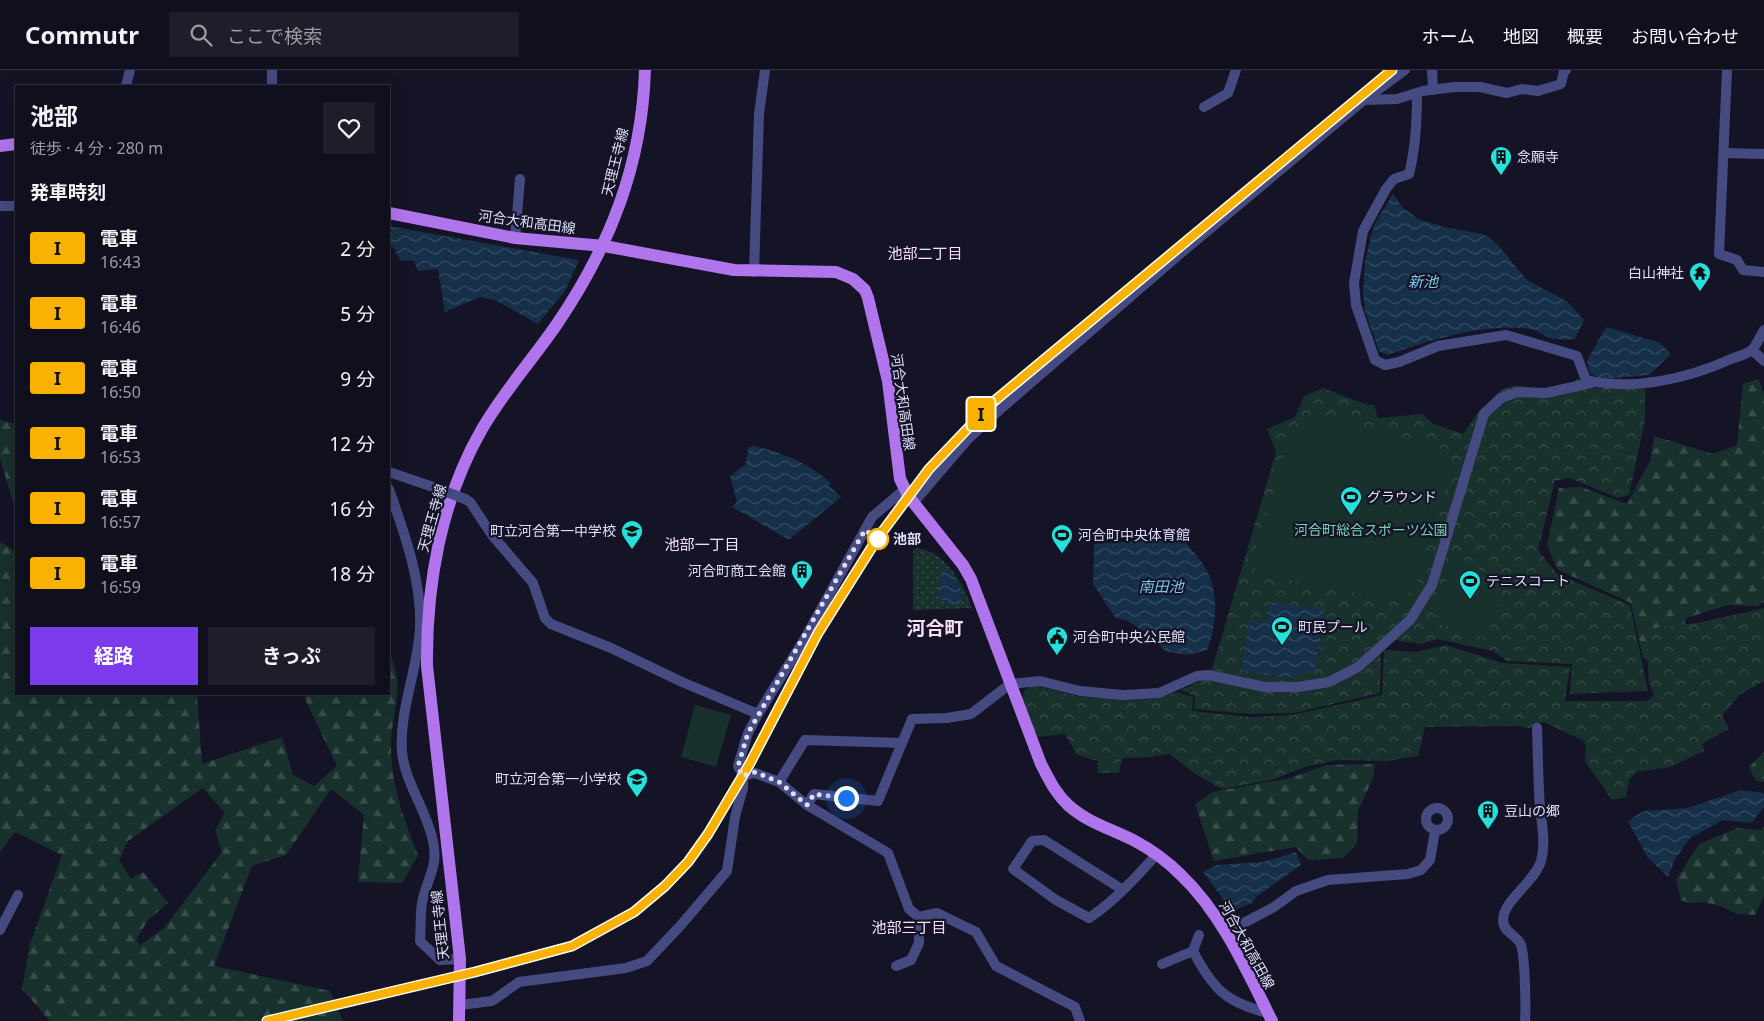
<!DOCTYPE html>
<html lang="ja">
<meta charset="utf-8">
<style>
body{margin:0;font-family:"Noto Sans","Noto Sans JP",sans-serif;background:#1e1d2a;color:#f1f3f6;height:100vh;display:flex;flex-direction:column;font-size:19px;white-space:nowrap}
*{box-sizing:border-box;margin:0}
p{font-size:16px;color:#9c9ca4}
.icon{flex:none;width:28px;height:28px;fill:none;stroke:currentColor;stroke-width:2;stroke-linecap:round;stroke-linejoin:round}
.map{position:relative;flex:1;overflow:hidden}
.side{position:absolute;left:15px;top:15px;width:375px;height:610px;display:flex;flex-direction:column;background:#100f1d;border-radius:0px;box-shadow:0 5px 20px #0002,0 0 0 1px #302f3b}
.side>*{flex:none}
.badge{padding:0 10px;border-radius:4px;font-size:18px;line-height:32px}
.you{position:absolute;width:25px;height:25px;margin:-12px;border:4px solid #fff;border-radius:50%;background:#1a73e8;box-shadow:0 0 0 8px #1a73e833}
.map>.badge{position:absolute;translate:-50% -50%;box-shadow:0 0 0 2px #fff}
h2{padding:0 15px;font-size:19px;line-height:45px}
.round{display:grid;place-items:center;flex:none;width:52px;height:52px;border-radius:0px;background:#1e1d2a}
.head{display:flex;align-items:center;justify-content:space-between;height:85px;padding:0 15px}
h1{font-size:24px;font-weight:700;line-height:38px}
.primary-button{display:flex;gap:10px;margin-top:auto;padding:10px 15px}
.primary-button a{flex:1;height:58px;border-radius:0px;background:#7c3aed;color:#fff;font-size:20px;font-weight:700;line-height:58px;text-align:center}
.primary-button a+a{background:#1e1d2a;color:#f1f3f6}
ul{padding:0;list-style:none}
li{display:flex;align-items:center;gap:15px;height:65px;padding:0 15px}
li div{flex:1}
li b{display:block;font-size:19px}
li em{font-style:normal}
li .badge{min-width:55px;font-weight:700;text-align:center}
header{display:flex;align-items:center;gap:30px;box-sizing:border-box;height:70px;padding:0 25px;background:#100f1d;border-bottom:1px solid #302f3b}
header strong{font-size:24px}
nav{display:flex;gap:28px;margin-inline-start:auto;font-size:18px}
.search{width:350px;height:45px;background:#1e1d2a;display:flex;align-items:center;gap:12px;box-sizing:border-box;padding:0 18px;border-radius:0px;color:#9c9ca4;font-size:19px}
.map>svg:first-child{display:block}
</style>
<header>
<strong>Commutr</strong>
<div class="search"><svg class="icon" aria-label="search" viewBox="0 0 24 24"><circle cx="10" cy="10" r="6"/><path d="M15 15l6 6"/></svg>ここで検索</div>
<nav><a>ホーム</a><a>地図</a><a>概要</a><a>お問い合わせ</a></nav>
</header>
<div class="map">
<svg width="1764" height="951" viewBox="0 0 1764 951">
<defs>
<pattern id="grass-dots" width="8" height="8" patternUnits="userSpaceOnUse" patternTransform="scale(1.25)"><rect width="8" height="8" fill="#18312c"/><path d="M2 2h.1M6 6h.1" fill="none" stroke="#394e4c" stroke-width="1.8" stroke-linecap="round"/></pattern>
<pattern id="forest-firs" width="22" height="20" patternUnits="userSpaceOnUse" patternTransform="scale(1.25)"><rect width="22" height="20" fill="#18312c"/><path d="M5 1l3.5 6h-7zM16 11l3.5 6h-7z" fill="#394e4c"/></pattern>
<pattern id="park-crowns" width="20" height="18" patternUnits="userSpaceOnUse" patternTransform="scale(1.25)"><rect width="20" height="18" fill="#18312c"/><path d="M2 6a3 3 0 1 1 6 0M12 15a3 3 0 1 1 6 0" fill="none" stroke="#394e4c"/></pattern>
<pattern id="water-waves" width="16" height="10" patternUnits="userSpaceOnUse" patternTransform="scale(1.25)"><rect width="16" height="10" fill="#163049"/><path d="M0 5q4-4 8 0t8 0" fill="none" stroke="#374e64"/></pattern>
</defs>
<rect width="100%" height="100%" fill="#151427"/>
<path fill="url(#grass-dots)" d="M 916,478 C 945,480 963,514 972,538 L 913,540 L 913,480 Z"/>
<g fill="url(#forest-firs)" fill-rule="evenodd">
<polygon points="1758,309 1764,323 1764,532 1758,536 1728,535 1686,548 1679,591 1664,599 1643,588 1631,533 1558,500 1547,475 1559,418 1581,417 1627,434 1650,391 1654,366 1713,384 1737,375 1743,314"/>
<polygon points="0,350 16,354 16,441 0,389"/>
<path d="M 0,472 L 16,482 L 16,624 L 197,624 L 202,694 L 282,667 L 293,705 L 314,716 L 337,696 L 305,629 L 305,624 L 389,624 L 389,583 C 406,615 392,640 391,673 C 390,712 404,750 418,785 L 402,813 L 358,812 L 364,745 L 331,719 L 286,785 L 252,796 L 214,896 L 330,921 L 343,951 L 50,951 L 22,919 L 30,874 L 62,785 L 15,762 L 0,782 ZM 203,718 L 225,743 L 215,760 L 222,782 L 164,858 L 140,875 L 136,870 L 148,850 L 168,833 L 143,802 L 131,809 L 119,790 L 128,771 Z"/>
<polygon points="1764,682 1764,712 1756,711 1749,697"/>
<polygon points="1375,694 1373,708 1358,741 1357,774 1343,788 1308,790 1296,777 1214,791 1195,734 1213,722 1290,708 1326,695"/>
<polygon points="1764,757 1764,826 1755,845 1737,844 1721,836 1703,832 1689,833 1681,830 1676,810 1699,774 1737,758 1761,760"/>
</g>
<polygon fill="url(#park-crowns)" points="1577,308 1592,318 1645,318 1645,350 1629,425 1618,428 1569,408 1555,411 1538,480 1557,504 1630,535 1648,621 1570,624 1572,594 1507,591 1493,581 1437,569 1422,574 1394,570 1384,580 1416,582 1446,575 1503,593 1570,597 1565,631 1647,631 1654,626 1649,613 1646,559 1697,553 1764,538 1764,611 1739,625 1722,646 1729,659 1702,674 1704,681 1670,697 1636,702 1629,710 1626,727 1612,730 1585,691 1586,675 1582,670 1543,652 1529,658 1516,656 1425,657 1418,686 1387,691 1337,690 1305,697 1271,710 1222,719 1197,705 1169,684 1151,687 1122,688 1119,703 1098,703 1098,691 1077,685 1065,664 1036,667 1022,632 1024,621 1032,615 1081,627 1154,629 1177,622 1193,627 1192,641 1251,647 1292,645 1382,625 1384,580 1381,582 1380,623 1294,643 1251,644 1194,639 1195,626 1180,620 1205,609 1213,596 1276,382 1267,359 1295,347 1304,326 1323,318 1368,335 1374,335 1378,348 1422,344 1434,354 1463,364 1480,340 1501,320 1515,315 1541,319 1574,312"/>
<g fill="#18312c">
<polygon points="1320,349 1356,354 1441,381 1451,398 1417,512 1403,532 1259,505 1251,494 1286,380"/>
<polygon points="1452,491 1506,508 1487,568 1434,553"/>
<polygon points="695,635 731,645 716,697 681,687"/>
</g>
<g fill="url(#water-waves)">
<path d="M 1393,124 L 1403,138 L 1418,149 L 1444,157 L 1483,164 L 1497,174 L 1527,210 L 1568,232 L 1584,250 L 1575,269 C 1564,270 1555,270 1545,266 C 1540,263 1536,260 1531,259 C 1487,252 1428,271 1387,285 L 1379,281 L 1365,241 L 1363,223 L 1365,191 L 1374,155 Z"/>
<polygon points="389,156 579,190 565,221 538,254 495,230 480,227 445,242 438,199 418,201 414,191 400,190 393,177 389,176"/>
<polygon points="1606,257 1660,273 1671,284 1649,305 1600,309 1590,303 1587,291"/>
<path d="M 754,376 C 784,383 808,393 831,413 L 829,416 L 841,427 L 789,470 L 732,437 L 737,432 L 730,406 L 745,395 L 749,377 Z"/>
<path d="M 1182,468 C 1189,477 1198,486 1204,496 C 1220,521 1217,554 1207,580 L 1187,585 L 1165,581 L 1153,567 L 1128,551 L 1115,547 L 1093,514 L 1094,474 Z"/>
<path d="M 940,497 C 955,505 963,513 961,531 L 958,535 C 942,537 943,531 938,519 L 942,509 Z"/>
<polygon points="1269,532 1324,540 1315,601 1283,608 1241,600 1250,550 1265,553"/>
<polygon points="1741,720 1764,723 1764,737 1751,753 1723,750 1690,768 1675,789 1668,807 1648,788 1628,751 1644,741 1688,738"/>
<polygon points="1296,782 1301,795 1256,827 1252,833 1232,841 1203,802 1217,795 1263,792"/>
</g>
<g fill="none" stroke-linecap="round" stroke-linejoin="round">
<g stroke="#454a80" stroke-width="10">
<polyline points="1432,0 1433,20"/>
<polyline points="1727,0 1719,184 1737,190 1743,200 1764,202"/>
<polyline points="126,16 130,0"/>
<polyline points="272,16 272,0"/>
<path d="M 1417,23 C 1417,50 1416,77 1409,104 L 1394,109 L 1386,119 L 1363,161 L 1354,213 L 1356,235 L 1375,290 L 1385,295 L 1399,292 L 1438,276 L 1506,265 L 1577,286 L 1586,310 C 1633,321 1687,309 1731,289 C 1737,287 1747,284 1752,280 C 1757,275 1760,266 1764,260"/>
<polyline points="1364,30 1405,0"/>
<polyline points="1204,37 1228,23 1236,0"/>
<polyline points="1724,83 1764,84"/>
<polyline points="0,136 16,136"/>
<polyline points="515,168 520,109"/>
<polyline points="754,202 759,44 765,0"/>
<polyline points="1752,280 1764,291"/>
<polyline points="389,402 439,419"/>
<path d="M 389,419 C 404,463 422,510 420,558 C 418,599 399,640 402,682 C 405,712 425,738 432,767 C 440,796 427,807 422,833 C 420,845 421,859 420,871 L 440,890 L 460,889"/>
<polyline points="465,429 470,432 492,465 533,513 545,548 551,554 611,578 682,612 758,644"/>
<polyline points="914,432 968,369 996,343 1181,183 1364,30 1397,29 1423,21 1454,17 1480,17 1507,23 1522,19 1538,21 1561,14 1564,1 1566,0"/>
<polyline points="743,706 755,703 779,712 807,735 888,783 909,839 919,847 937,843 976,862 996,896 1075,937 1080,951"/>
<polyline points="779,712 805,670 902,673"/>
<polyline points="807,735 814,724 878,731 912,649 947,648 971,644 1010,614 1040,611 1080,621 1123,625 1159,623 1197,606 1208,605 1265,617 1298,617 1329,612 1358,597 1410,550 1432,515 1484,344 1501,328 1517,322 1546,323 1595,312"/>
<circle cx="1437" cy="749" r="11"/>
<path d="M 1123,820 L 1044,770 L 1032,771 L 1013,799 L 1056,830 L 1089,848 C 1115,831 1136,807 1157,784"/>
<polyline points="0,860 18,825"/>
<polyline points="1225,863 1274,837 1296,821 1328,810 1408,804 1421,800 1430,790 1435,761"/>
<polyline points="1193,881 1199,865"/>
<path d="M 1162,894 L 1193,881 C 1213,919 1225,932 1268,943"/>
<polyline points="896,896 911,890 919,873 919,847"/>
<polyline points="460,935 492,931 519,912 626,898 647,891 681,855 727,801 735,747 743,718 743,706 738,696 748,663 758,644 804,570 872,447 905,419"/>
<path d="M 1525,951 C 1526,937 1525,887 1521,875 C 1517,865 1504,863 1503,851 C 1502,831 1535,812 1541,791 C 1546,773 1542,756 1540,738 C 1538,712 1538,685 1537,658"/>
</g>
<g stroke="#b074ec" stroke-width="12">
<polyline points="0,76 16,74"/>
<path d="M 389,143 L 515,168 L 604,176 L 734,200 L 836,202 L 853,209 L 865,220 L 868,228 L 888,311 L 900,409 L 909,427 L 963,495 L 971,509 L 1041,694 C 1049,709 1055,723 1068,735 C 1088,753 1112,759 1135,771 C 1152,780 1168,792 1181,805 C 1222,844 1247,901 1272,951"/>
<path d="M 459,951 L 460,889 L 427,596 C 426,515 441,430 482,359 C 504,321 533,289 557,254 C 610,176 642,95 645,0"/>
</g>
<g stroke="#24e1dc" stroke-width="5">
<polyline id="rail" points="267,951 475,902 572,876 634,842 665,816 688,792 708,765 749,695 818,563 877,469 929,399 992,333 1392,0"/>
</g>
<use href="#rail" stroke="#151427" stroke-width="3" stroke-dasharray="9" stroke-linecap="butt"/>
<polyline stroke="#454a80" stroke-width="10" points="439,419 465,429"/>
</g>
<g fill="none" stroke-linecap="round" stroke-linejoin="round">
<g stroke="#fff" stroke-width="11">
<polyline id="line" points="267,951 475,902 572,876 634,842 665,816 688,792 708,764 749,695 818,563 877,469 929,399 992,333 1392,0"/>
</g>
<use href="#line" stroke="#fab202" stroke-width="8"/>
<polyline stroke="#dfdffb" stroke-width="5" stroke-dasharray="0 9" points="846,728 814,724 807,735 779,712 755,702 742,706 738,696 748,663 865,460 878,469"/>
</g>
<defs>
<g id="building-pin" transform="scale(1.125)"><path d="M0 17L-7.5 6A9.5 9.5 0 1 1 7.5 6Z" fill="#24e1dc" stroke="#151427"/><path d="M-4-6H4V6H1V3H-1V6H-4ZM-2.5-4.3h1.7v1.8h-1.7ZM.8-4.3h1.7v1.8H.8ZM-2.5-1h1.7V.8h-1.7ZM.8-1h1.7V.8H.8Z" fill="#111"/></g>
<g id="temple-pin" transform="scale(1.125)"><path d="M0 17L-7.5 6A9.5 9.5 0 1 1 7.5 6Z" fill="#24e1dc" stroke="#151427"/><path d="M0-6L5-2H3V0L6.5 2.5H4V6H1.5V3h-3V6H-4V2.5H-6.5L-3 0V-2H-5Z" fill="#111"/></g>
<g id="stadium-pin" transform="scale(1.125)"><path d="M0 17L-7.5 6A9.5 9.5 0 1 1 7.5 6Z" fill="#24e1dc" stroke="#151427"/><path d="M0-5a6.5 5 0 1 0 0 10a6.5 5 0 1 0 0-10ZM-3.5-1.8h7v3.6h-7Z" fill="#111"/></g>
<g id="school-pin" transform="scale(1.125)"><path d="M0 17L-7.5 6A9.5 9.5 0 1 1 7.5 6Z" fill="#24e1dc" stroke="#151427"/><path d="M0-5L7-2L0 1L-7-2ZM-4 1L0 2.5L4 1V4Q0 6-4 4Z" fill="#111"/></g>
<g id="civic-pin" transform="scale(1.125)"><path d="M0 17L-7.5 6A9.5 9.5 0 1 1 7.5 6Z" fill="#24e1dc" stroke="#151427"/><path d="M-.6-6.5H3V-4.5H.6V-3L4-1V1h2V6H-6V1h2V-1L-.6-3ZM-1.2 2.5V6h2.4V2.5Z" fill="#111"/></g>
</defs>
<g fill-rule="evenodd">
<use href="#building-pin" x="1501" y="87"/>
<use href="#temple-pin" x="1700" y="203"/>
<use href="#stadium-pin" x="1351" y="427"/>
<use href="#school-pin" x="632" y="461"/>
<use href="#stadium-pin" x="1062" y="465"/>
<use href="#building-pin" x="802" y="501"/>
<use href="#stadium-pin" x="1470" y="511"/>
<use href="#stadium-pin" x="1282" y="557"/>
<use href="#civic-pin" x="1057" y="567"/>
<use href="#school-pin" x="637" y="709"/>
<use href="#building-pin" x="1488" y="741"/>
</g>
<circle fill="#fff" stroke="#fab202" stroke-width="2.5" cx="878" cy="469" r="10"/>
<g text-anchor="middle" stroke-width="4.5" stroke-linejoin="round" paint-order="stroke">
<g font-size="14" fill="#dfdffb" stroke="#151427" text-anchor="start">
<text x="1517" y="92">念願寺</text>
<text x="1684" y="208" text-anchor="end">白山神社</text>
<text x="1367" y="432">グラウンド</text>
<text x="616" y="466" text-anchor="end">町立河合第一中学校</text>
<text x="1078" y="470">河合町中央体育館</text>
<text x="786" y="506" text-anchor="end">河合町商工会館</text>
<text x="1486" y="516">テニスコート</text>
<text x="1298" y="562">町民プール</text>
<text x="1073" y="572">河合町中央公民館</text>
<text x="621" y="714" text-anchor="end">町立河合第一小学校</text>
<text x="1504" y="746">豆山の郷</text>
</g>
<g font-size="14" fill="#dfdffb" stroke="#151427">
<text transform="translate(615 92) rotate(-76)" y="5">天理王寺線</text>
<text transform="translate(527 152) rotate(8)" y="5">河合大和高田線</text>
<text transform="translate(903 332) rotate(82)" y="5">河合大和高田線</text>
<text transform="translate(432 448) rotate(-74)" y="5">天理王寺線</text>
<text transform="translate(440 855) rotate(-96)" y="5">天理王寺線</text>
<text transform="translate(1247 875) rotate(61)" y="5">河合大和高田線</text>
</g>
<g font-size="14" fill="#73d2ae" stroke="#151427">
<text x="1371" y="465">河合町総合スポーツ公園</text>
</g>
<g font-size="14" font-weight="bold" fill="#dfdffb" stroke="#151427" text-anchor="start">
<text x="893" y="474">池部</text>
</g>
<g font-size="15" fill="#fbe0f5" stroke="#151427">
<text x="925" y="189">池部二丁目</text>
<text x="702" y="480">池部一丁目</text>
<text x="909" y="863">池部三丁目</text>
</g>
<g font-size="15" font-style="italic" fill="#7ac6ed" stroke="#151427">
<text x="1423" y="217">新池</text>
<text x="1161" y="522">南田池</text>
</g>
<g font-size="19" font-weight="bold" fill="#fbe0f5" stroke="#151427">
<text x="935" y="565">河合町</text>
</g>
</g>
</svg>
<div class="you" style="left:846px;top:728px"></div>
<b class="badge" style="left:981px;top:344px;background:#fab202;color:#111">I</b>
<section class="side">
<div class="head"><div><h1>池部</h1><p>徒歩 · 4 分 · 280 m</p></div><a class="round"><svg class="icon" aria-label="heart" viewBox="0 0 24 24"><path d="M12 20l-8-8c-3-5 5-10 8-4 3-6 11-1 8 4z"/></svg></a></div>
<h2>発車時刻</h2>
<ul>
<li><span class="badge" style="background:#fab202;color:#111">I</span><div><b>電車</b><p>16:43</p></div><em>2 分</em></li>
<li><span class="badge" style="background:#fab202;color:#111">I</span><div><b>電車</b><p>16:46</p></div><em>5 分</em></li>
<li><span class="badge" style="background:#fab202;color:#111">I</span><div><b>電車</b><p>16:50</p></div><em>9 分</em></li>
<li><span class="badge" style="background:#fab202;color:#111">I</span><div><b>電車</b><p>16:53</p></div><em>12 分</em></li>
<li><span class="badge" style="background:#fab202;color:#111">I</span><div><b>電車</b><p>16:57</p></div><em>16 分</em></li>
<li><span class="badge" style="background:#fab202;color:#111">I</span><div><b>電車</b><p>16:59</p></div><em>18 分</em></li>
</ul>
<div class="primary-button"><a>経路</a><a>きっぷ</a></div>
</section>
</div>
